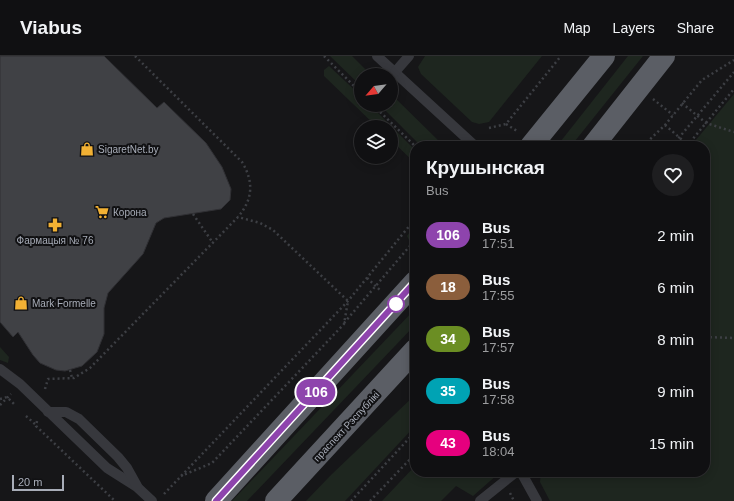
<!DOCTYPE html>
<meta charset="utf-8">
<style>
body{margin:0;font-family:Helvetica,sans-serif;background:#1e1e20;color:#f1f3f6;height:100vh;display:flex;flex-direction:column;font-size:15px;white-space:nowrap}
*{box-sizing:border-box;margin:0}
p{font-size:13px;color:#9c9d9f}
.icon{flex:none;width:22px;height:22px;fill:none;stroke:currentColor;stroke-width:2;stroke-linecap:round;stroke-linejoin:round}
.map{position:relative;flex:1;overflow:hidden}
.side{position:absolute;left:410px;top:85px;width:300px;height:336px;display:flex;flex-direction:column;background:#101012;border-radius:16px;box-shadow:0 2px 10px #0003,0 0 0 1px #303032}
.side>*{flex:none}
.badge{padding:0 8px;border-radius:13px;font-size:14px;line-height:26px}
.needle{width:26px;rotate:242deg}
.buttons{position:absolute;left:354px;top:12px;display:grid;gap:8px}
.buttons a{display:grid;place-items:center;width:44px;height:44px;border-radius:50%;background:#101012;box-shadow:0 2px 10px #0003,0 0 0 1px #303032;font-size:20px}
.scale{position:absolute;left:12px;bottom:10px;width:52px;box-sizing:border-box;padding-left:4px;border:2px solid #a8adb8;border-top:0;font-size:11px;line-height:14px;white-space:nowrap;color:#a8adb8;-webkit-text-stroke:3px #111113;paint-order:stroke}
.map>.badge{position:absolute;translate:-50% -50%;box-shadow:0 0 0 2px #fff}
.round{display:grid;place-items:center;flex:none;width:42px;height:42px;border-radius:21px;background:#1e1e20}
.overview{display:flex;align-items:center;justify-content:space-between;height:68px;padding:0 16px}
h1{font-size:19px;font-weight:700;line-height:30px}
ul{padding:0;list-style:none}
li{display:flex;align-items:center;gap:12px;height:52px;padding:0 16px}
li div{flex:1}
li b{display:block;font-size:15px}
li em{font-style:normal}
li .badge{min-width:44px;font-weight:700;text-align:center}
header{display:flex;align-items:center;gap:24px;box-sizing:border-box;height:56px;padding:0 20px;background:#101012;border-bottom:1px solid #303032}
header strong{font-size:19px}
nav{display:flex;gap:22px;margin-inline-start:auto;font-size:14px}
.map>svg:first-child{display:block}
</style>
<header>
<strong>Viabus</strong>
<nav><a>Map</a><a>Layers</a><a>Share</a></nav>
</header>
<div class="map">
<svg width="734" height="445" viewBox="0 0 734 445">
<rect width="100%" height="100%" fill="#161618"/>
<g fill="#1e261f">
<polygon points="330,0 352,0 371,19 361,19 361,30"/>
<polygon points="425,0 542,0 489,66 479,68 472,66 421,18 418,11"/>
<polygon points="628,0 643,0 571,90 557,90"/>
<polygon points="329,10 361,40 361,49 370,49 415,94 415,107 391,84 391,71 377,71 324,20 324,14"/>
<polygon points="391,38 444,90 421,90 380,49 391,49"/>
<polygon points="734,38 734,445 550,445 540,426 541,416 705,416 705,90 691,90"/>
<polygon points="415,169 415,188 414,188 410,186 407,180"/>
<polygon points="415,253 415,269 247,445 232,445"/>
<polygon points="0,291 9,301 8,307 0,304"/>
<polygon points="415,339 415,370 345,445 306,445 331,419"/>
<polygon points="415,410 415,416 497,416 498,418 473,440 456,430 441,445 382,445"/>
</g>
<polygon fill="#404145" stroke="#303034" points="0,0 104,0 157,52 164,46 206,87 222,111 231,133 230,144 221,153 164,162 156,167 143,198 108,237 104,252 104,278 97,296 82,310 65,315 56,314 40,307 33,299 18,276 13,281 0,266"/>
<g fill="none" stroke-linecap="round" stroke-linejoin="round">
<g stroke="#3d3f44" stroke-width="2.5" stroke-dasharray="2 3" stroke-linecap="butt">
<path d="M 135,0 L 242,106 C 254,126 253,143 238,161"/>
<polyline points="324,0 361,37"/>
<polyline points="653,43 673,59"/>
<polyline points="682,47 706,67 734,76"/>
<polyline points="373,49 415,90"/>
<polyline points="506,68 517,75"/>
<polyline points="665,69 688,89"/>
<polyline points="489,72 506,68 561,0"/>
<polyline points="643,90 665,69 702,24 734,4"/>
<polyline points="672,90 734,16"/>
<polyline points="687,90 734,33"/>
<polyline points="193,158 213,187"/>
<polyline points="367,222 381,235"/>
<polyline points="344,267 415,184"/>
<polyline points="705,281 734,282"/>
<polyline points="70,314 72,322"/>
<polyline points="45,333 48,323 74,322 90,312 238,161 260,167 273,174 348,245 344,268 212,407 181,420"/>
<polyline points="0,343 7,341 14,348"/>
<polyline points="0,349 11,338"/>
<polyline points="26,360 36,369"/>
<polyline points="37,365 36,370 115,445"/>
<polyline points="510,437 514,445"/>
<polyline points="164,438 348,245 415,163"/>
<polyline points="351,445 415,376"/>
<polyline points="370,445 415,398"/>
</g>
<g stroke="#37383d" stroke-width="10">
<polyline points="377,0 475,90"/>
<polyline points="395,16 409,0"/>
<polyline points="0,313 20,328 107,412 137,431 152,445"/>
<polyline points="48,356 66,356 79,363 118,401 127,412 137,430"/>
<polyline points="521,416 537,445"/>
<polyline points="480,445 516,416"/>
</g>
<g stroke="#5b5e65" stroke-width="22">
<polyline points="531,90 604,0"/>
<polyline points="593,90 664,0"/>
<polyline points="216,445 415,226"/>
<polyline points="276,445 415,294"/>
</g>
</g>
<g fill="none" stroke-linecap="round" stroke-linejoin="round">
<g stroke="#fff" stroke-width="9">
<polyline id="line" points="216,445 415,226"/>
</g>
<use href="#line" stroke="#8e44ad" stroke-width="6"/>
</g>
<defs>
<g id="shop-bare" transform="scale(1.08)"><path d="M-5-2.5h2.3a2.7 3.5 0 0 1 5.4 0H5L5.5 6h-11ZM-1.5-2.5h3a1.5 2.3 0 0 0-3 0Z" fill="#f2b134" stroke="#111113" stroke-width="2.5" paint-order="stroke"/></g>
<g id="supermarket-bare" transform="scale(1.08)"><path d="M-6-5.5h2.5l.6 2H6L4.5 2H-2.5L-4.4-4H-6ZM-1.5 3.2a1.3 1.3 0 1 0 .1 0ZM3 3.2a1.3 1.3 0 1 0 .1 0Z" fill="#f2b134" stroke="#111113" stroke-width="2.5" paint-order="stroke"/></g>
<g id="pharmacy-bare" transform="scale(1.08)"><path d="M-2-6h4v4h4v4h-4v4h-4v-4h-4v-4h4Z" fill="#f2b134" stroke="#111113" stroke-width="2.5" paint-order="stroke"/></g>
</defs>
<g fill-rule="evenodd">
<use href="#shop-bare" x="87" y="93"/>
<use href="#supermarket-bare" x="102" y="156"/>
<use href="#pharmacy-bare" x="55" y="169"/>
<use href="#shop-bare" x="21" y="247"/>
</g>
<circle fill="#fff" stroke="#8e44ad" stroke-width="2" cx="396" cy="248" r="8"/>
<g text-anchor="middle" stroke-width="4" stroke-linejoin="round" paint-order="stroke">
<g font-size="10" fill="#a8adb8" stroke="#111113" text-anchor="start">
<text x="98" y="97">SigaretNet.by</text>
<text x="113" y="160">Корона</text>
<text x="55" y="188" text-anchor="middle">Фармацыя № 76</text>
<text x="32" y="251">Mark Formelle</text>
</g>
<g font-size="10" fill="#a8adb8" stroke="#111113">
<text transform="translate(346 370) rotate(-47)" y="4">праспект Рэспублікі</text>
</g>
</g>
</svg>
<div class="buttons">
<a><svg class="needle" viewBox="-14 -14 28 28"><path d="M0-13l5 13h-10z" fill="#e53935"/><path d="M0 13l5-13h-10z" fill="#9c9d9f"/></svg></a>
<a><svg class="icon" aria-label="layers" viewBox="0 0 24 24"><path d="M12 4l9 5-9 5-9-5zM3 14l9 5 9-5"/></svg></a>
</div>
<div class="scale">20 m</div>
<b class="badge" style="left:316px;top:336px;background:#8e44ad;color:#fff">106</b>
<section class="side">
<div class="overview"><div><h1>Крушынская</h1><p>Bus</p></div><a class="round"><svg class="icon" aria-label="heart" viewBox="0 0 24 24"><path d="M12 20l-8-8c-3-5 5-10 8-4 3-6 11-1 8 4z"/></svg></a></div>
<ul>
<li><span class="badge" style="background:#8e44ad;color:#fff">106</span><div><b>Bus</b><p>17:51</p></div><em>2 min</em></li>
<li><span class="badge" style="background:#8b5e3c;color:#fff">18</span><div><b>Bus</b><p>17:55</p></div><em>6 min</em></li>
<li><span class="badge" style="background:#6b8e23;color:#fff">34</span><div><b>Bus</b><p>17:57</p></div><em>8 min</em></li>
<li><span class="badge" style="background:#00a3b4;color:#fff">35</span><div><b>Bus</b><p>17:58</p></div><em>9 min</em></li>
<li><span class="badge" style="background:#e6007e;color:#fff">43</span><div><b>Bus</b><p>18:04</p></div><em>15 min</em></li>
</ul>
</section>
</div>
